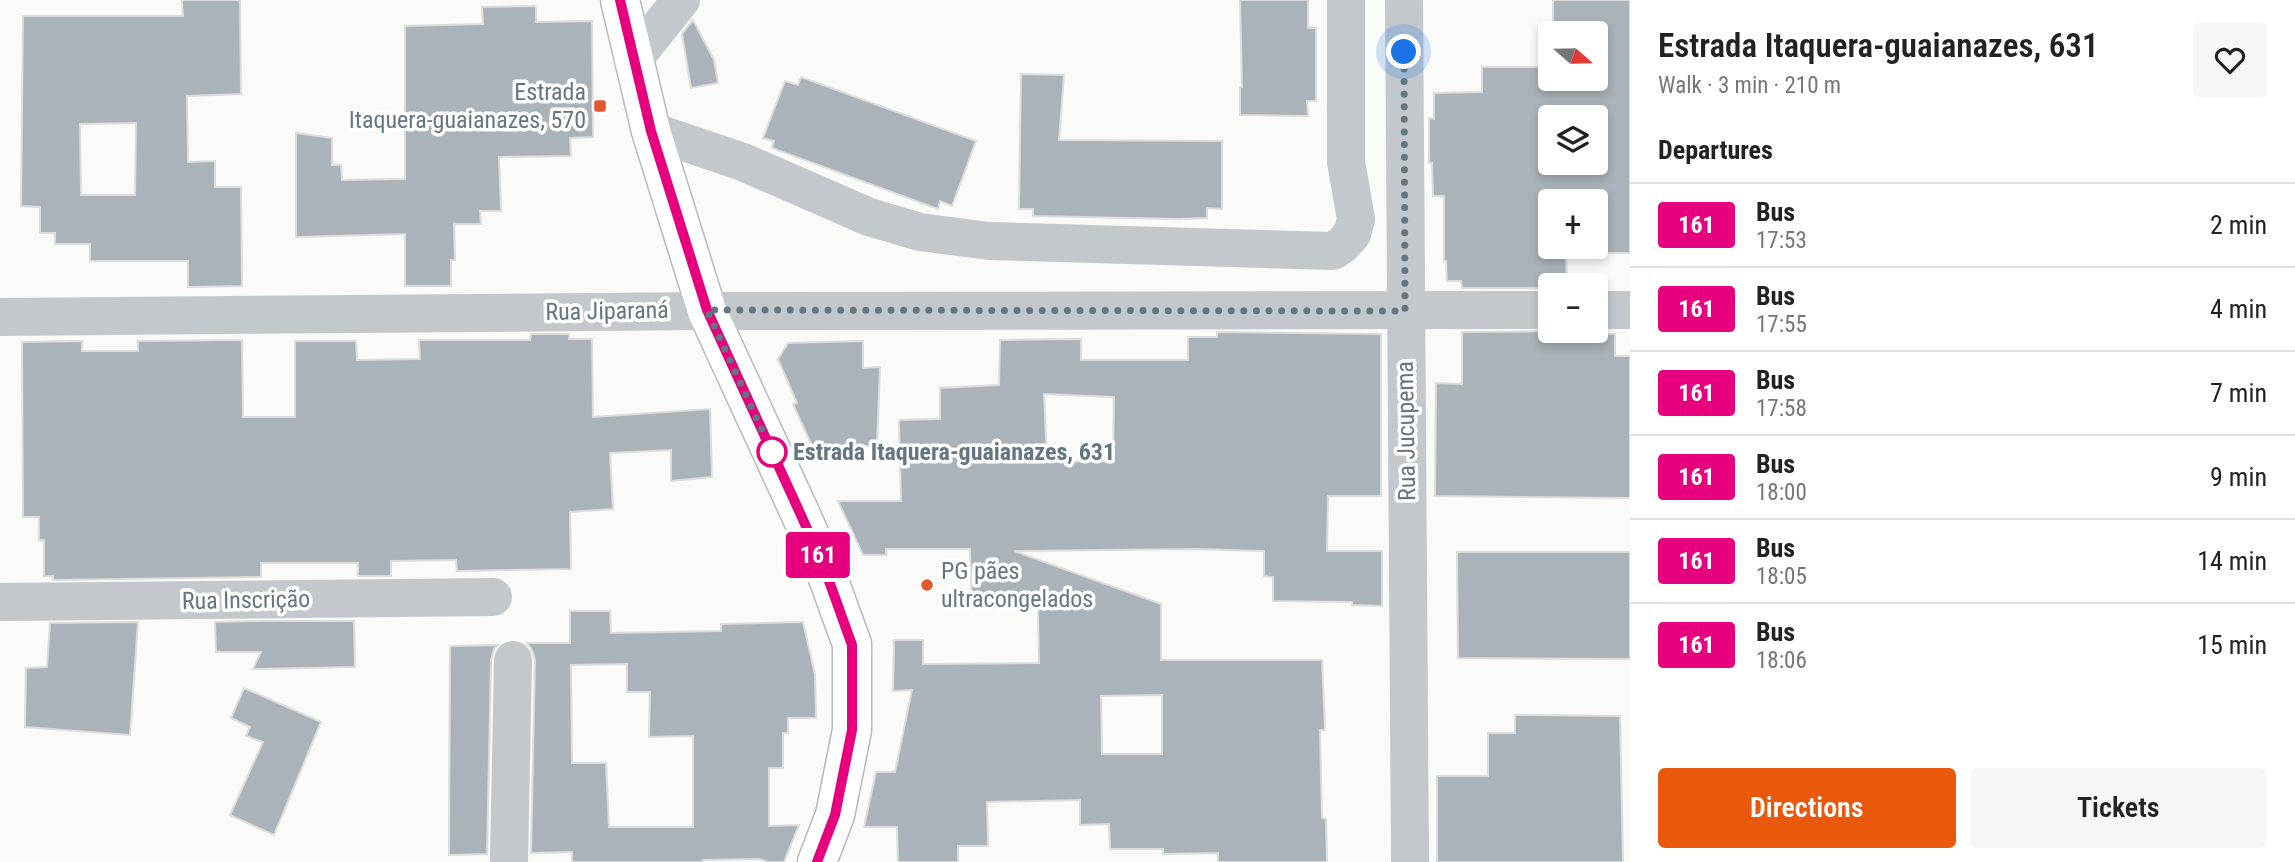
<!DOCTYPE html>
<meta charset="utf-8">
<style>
body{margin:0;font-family:"Roboto Condensed",sans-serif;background:#f6f6f6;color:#222;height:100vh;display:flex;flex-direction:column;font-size:26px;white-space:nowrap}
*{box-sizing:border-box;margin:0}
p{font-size:23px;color:#767676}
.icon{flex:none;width:38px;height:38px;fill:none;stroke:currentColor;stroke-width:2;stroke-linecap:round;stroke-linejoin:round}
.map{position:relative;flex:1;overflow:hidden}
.details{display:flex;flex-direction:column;background:#fff;width:665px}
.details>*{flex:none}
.badge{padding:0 14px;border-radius:5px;font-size:24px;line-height:46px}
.needle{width:46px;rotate:110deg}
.controls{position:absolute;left:1538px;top:21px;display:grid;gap:14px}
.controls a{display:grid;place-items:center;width:70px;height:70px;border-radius:7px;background:#fff;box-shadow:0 4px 10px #0003;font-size:35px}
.you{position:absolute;width:35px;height:35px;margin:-18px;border:5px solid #fff;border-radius:50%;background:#1a73e8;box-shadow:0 0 0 10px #1a73e833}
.map>.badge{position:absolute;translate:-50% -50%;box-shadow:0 0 0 4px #fff}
h2{padding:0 28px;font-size:26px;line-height:63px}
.round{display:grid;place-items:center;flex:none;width:74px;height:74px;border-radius:7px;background:#f6f6f6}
.overview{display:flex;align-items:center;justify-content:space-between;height:119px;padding:0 28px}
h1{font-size:33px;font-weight:600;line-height:52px}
.primary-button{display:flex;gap:14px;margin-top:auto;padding:14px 28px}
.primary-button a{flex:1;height:80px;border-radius:7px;background:#ea580c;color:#fff;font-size:28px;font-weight:600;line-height:80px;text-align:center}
.primary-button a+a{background:#f6f6f6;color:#222}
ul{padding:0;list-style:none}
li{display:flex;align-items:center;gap:21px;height:84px;padding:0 28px;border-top:2px solid #e0e0e0}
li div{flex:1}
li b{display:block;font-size:26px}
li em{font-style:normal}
li .badge{min-width:77px;font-weight:700;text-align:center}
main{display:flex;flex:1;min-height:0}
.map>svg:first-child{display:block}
</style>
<main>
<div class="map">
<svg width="1630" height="862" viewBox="0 0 1630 862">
<rect width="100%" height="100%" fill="#fafaf8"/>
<g fill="#aab3b9" stroke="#dcdcda" stroke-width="2" fill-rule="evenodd">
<path d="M 182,0 L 240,0 L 241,94 L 187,96 L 188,162 L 215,161 L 215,187 L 241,187 L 242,286 L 188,287 L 188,261 L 90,261 L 90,244 L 55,244 L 55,233 L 40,233 L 40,207 L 21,206 L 23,16 L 183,16 ZM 136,123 L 135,195 L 81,195 L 80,124 Z"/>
<polygon points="1240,0 1308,0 1308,28 1316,28 1316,101 1307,101 1308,116 1240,115 1240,87 1242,87"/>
<path d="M 1553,0 L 1630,0 L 1630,253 L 1566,253 L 1567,285 L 1550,285 L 1550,288 L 1462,288 L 1461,281 L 1447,281 L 1446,261 L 1444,261 L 1444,196 L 1433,196 L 1432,163 L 1429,163 L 1429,118 L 1434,119 L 1434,93 L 1482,92 L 1482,67 L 1550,67 L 1550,79 L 1596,79 L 1596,33 L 1553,33 ZM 1550,117 L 1596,117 L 1596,163 L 1550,163 ZM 1550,201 L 1596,201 L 1596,247 L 1550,247 Z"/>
<polygon points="536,6 536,22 592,21 593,137 570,138 571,156 499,157 501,211 480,211 481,224 454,224 455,260 451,260 451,286 405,286 405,234 296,237 296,133 332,138 332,165 341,165 342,180 405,179 405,26 483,24 482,7"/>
<polygon points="693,20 714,60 718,83 691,88 682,34"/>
<polygon points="1021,74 1064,75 1059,140 1222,141 1222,209 1207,208 1207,218 1179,219 1033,216 1033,209 1019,209"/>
<polygon points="801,77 976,141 952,206 940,201 938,209 772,148 774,141 763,138 785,81 798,85"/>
<polygon points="1567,331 1567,334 1615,334 1615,356 1630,356 1630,498 1435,496 1436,383 1462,384 1462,332"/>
<path d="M 1217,332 L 1381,334 L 1381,496 L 1328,496 L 1327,551 L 1382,551 L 1382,606 L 1352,605 L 1352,602 L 1273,601 L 1273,577 L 1264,576 L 1264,551 L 1195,549 L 1014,551 L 1161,604 L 1161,660 L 1322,660 L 1325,730 L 1320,730 L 1322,818 L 1326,819 L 1327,862 L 1218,862 L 1218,853 L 1163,854 L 1163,849 L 1110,849 L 1109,824 L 1080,825 L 1080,800 L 987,802 L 988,846 L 958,846 L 958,862 L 898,862 L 897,827 L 864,827 L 876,772 L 895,772 L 912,690 L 893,691 L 894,640 L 923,640 L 923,664 L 1039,663 L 1038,607 L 972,608 L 970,549 L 886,549 L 886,555 L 863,555 L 838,501 L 901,501 L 899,420 L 940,419 L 940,388 L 999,385 L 1000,340 L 1081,339 L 1081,360 L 1188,360 L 1188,337 L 1217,337 ZM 1044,394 L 1114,397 L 1113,461 L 1047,462 ZM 1162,695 L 1162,754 L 1102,754 L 1101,696 Z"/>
<polygon points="531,334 569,334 569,339 592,339 593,417 710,409 712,477 671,481 671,450 610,453 613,509 570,512 571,569 457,571 456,560 391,561 391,576 358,576 358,563 261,563 261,577 53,580 53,576 44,576 44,540 39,540 39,517 23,517 22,342 82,341 82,351 138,351 138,341 242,340 243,417 295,417 295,341 356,341 357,360 420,359 419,340 530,340"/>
<polygon points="863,341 863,368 880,367 877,446 812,446 793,404 797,403 778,359 788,343"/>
<polygon points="1457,552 1630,552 1630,659 1458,658"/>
<path d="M 570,611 L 610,611 L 611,633 L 721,631 L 721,624 L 803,622 L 815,675 L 816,718 L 788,718 L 788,733 L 783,733 L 783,768 L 769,768 L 769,826 L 799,825 L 784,862 L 768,862 L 759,859 L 703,860 L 703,862 L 572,862 L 572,852 L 531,853 L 535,660 L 532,650 L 527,643 L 570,643 ZM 627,664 L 627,692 L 650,692 L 649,737 L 693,736 L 693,827 L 609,827 L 606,763 L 572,763 L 571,665 Z"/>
<polygon points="261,621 354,621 355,667 253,669 261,652 216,652 215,622"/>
<polygon points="138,622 130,735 25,727 26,668 47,667 50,623"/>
<polygon points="498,645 494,649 491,660 487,854 449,855 450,646"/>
<polygon points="244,688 321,722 274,835 230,815 263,742 246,736 250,727 231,718"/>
<polygon points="1515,715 1620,716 1623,862 1437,862 1437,776 1488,776 1488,733 1515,733"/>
</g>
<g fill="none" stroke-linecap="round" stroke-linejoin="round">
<g stroke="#b3babf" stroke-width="41">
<polyline id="secondary" points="620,0 651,131 707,311 800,513 824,567 852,644 852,730 835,815 817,862"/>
</g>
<g stroke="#c3c8cc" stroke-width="38">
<polyline points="1404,0 1410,862"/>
<polyline points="633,60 681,0"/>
<polyline points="651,131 743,162 869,217 920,232 989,241 1333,251 1342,245 1352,234 1356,219 1346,162 1346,0"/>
<polyline points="1596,310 1630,310"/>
<polyline points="0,317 707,311 1550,310"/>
<polyline points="0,602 493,597"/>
<polyline points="509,862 513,660"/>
</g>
<use href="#secondary" stroke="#fff" stroke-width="38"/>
</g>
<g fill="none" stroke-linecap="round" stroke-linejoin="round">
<g stroke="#fff" stroke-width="16">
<polyline id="line" points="620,0 651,131 707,310 800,513 824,567 852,645 852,730 835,815 817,862"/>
</g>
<use href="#line" stroke="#e6007e" stroke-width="10"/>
<polyline stroke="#657683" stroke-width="7" stroke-dasharray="0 12.6" points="772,452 707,310 1405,311 1404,52"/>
</g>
<g fill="#e4572e" stroke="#fff" stroke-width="2.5">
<rect x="593" y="99" width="14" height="14" rx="3.5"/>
<circle cx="927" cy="585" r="7"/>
</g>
<circle fill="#fff" stroke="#e6007e" stroke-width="3.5" cx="772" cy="452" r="14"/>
<g text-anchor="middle" stroke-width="7" stroke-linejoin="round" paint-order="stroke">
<g font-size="24" fill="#657683" stroke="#fff" text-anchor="end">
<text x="586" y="100">Estrada<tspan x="586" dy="28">Itaquera-guaianazes, 570</tspan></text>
<text x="941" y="579" text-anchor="start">PG pães<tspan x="941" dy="28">ultracongelados</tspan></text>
</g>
<g font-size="24" fill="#657683" stroke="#fff">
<text transform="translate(607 311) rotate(-1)" y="8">Rua Jiparaná</text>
<text transform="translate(1406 431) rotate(-91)" y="8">Rua Jucupema</text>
<text transform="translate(246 600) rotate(-1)" y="8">Rua Inscrição</text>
</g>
<g font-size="24" font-weight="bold" fill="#657683" stroke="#fff" text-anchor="start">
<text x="793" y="460">Estrada Itaquera-guaianazes, 631</text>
</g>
</g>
</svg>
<div class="controls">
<a><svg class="needle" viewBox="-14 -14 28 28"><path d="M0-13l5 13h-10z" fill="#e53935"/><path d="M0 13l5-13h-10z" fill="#767676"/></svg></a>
<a><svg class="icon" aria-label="layers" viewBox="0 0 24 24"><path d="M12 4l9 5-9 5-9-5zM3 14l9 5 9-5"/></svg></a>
<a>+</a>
<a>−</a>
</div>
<div class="you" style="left:1404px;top:52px"></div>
<b class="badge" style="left:818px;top:555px;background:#e6007e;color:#fff">161</b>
</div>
<section class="details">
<div class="overview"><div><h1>Estrada Itaquera-guaianazes, 631</h1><p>Walk · 3 min · 210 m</p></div><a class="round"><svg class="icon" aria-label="heart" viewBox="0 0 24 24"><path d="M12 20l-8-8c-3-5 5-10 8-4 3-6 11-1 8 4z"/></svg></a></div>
<h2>Departures</h2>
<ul>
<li><span class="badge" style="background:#e6007e;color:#fff">161</span><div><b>Bus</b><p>17:53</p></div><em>2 min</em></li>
<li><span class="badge" style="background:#e6007e;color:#fff">161</span><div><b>Bus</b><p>17:55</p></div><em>4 min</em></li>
<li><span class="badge" style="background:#e6007e;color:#fff">161</span><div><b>Bus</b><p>17:58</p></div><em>7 min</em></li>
<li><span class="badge" style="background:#e6007e;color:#fff">161</span><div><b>Bus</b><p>18:00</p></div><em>9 min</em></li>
<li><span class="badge" style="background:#e6007e;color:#fff">161</span><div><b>Bus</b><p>18:05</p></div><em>14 min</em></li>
<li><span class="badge" style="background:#e6007e;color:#fff">161</span><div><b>Bus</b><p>18:06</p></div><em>15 min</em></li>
</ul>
<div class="primary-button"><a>Directions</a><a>Tickets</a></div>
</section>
</main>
